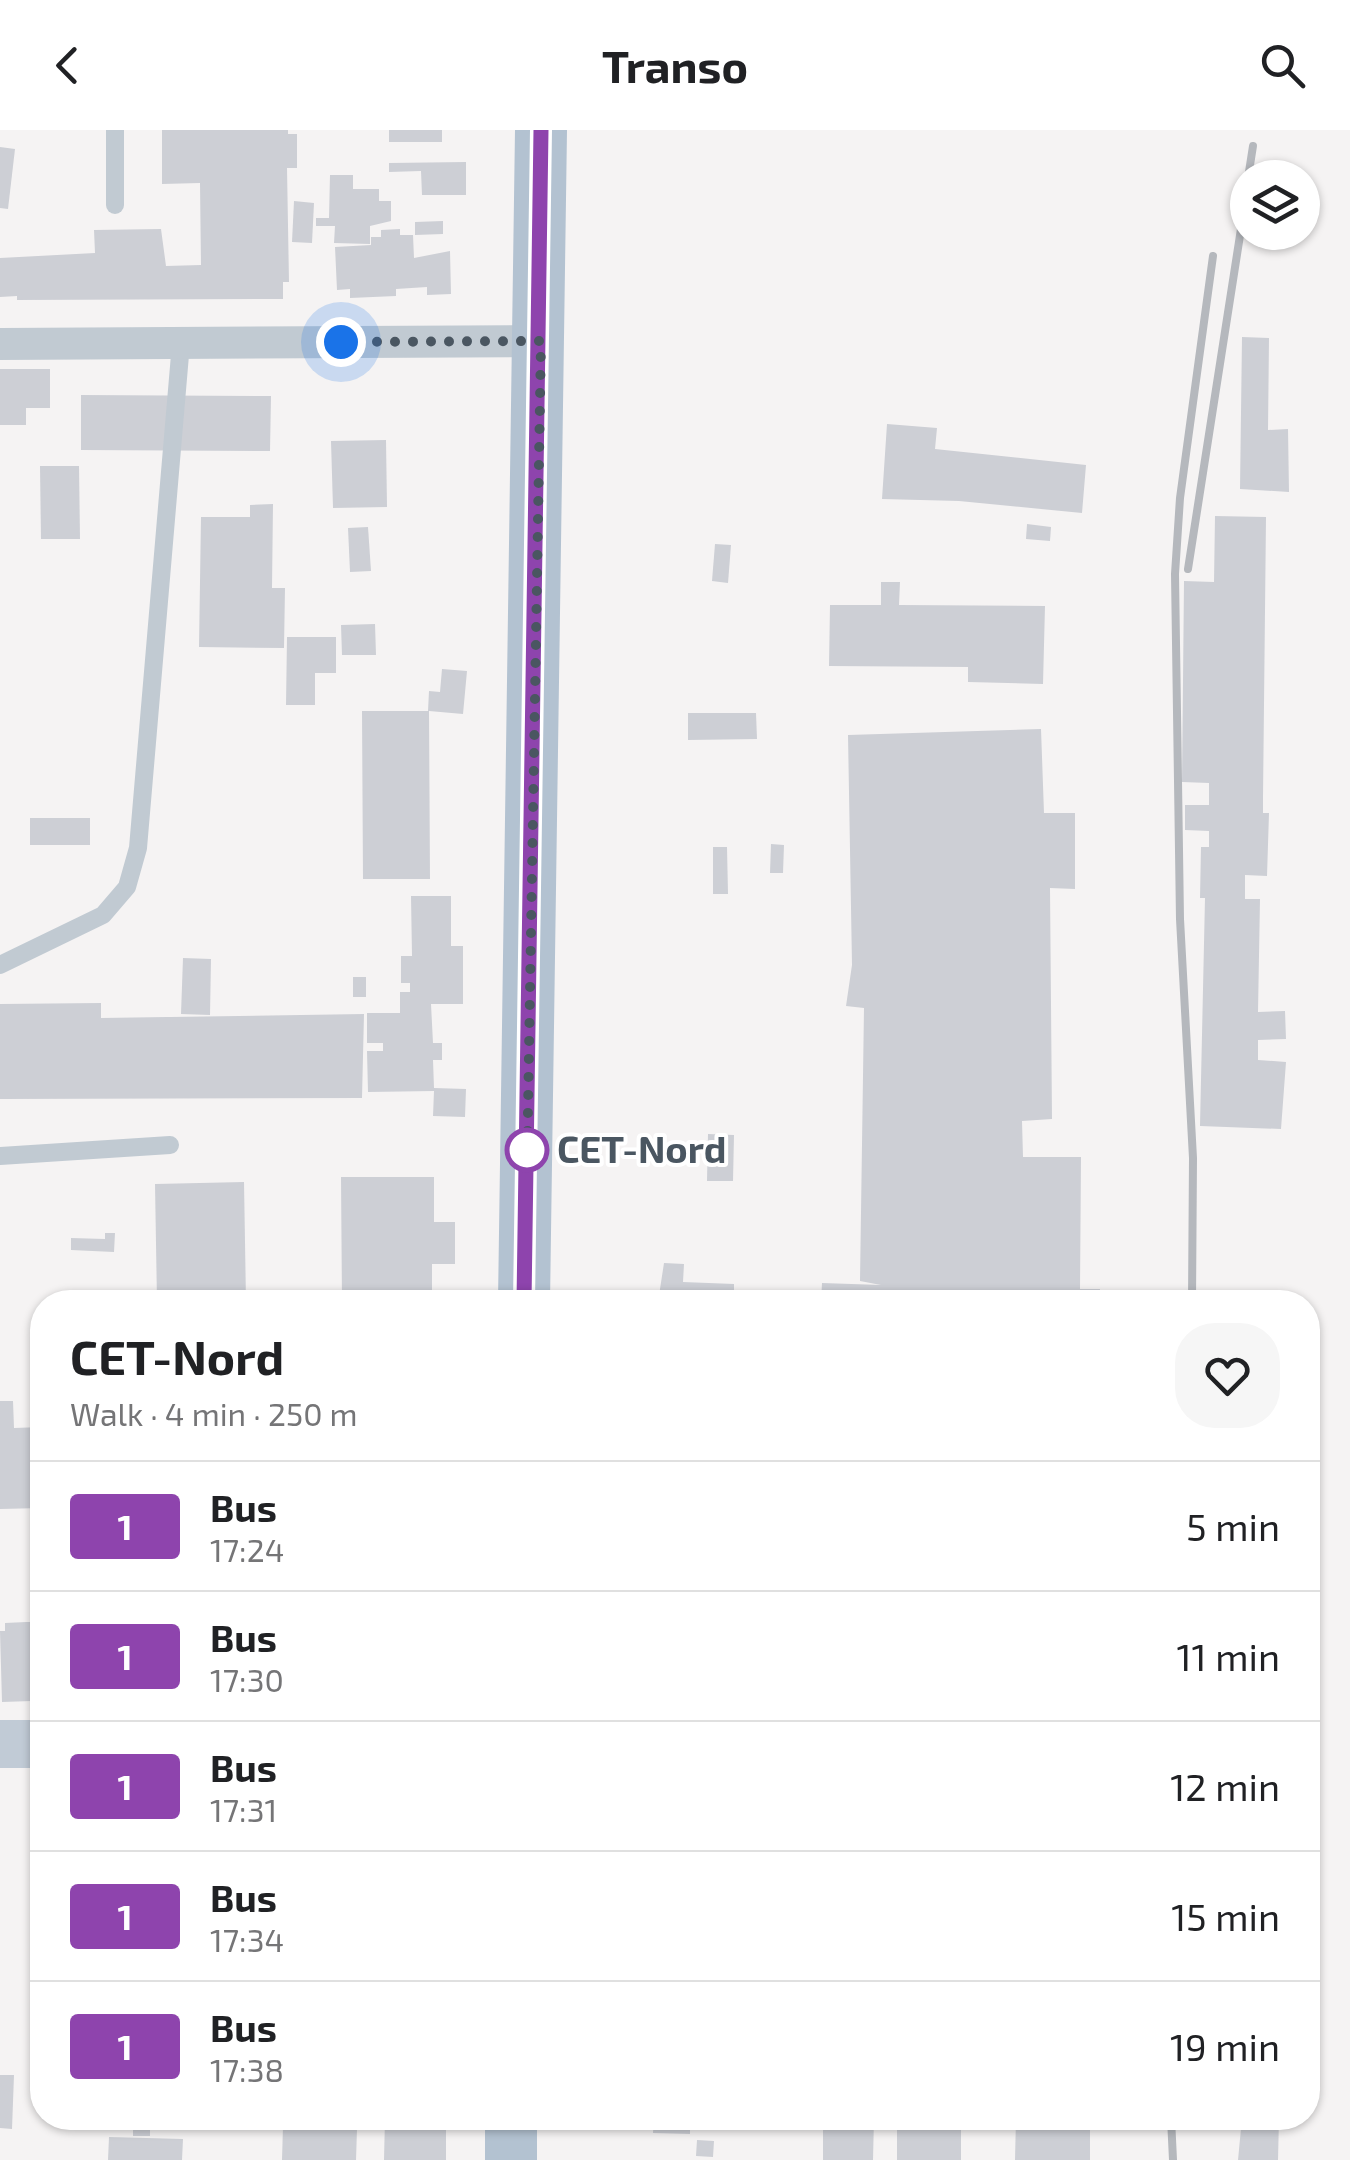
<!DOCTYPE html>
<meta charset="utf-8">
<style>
body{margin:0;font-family:"Exo 2",sans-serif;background:#f6f6f6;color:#202124;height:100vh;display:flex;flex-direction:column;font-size:38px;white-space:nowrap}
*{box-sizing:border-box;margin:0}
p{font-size:32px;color:#757577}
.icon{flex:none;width:55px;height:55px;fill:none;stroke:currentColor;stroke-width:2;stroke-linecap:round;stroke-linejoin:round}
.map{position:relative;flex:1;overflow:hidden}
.details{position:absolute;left:30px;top:1160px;width:1290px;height:840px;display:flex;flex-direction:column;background:#fff;border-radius:40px;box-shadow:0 2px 8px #0004}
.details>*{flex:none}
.badge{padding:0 20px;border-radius:8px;font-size:35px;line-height:65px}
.fabs{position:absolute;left:1230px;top:30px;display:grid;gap:20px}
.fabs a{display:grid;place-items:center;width:90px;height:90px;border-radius:50%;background:#fff;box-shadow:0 2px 8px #0004;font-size:50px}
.you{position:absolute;width:50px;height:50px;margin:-25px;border:8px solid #fff;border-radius:50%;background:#1a73e8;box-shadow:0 0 0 15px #1a73e833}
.map>.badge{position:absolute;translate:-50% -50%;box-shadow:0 0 0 5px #fff}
.round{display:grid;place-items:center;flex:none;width:105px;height:105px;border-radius:40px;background:#f6f6f6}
.headline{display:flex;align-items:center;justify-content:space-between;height:170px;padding:0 40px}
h1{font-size:48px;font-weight:700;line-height:75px}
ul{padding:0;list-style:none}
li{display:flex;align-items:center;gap:30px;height:130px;padding:0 40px;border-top:2px solid #e0e0e0}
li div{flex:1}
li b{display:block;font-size:38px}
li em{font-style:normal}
li .badge{min-width:110px;font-weight:700;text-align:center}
header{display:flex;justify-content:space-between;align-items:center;height:130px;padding:0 40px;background:#fff;font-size:45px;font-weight:700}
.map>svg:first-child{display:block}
</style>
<header><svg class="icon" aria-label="back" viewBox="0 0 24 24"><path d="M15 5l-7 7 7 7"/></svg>Transo<svg class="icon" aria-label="search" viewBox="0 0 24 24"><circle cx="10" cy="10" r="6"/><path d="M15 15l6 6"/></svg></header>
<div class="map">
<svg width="1350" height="2030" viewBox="0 0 1350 2030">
<rect width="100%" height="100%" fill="#f5f3f3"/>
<g fill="#cdcfd5">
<polygon points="162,0 288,0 288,4 297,4 297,38 287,38 289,152 283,152 283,169 17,170 17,166 0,167 0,128 95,123 94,100 161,99 166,136 201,135 200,53 162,54"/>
<rect x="389" y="0" width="53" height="12"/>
<polygon points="0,17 15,19 8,79 0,78"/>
<polygon points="466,32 466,65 422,65 421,41 389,42 389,33"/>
<polygon points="330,45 353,45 353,59 379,59 379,71 391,71 391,91 370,96 370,114 334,113 335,96 316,96 316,88 329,88"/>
<polygon points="294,71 314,73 312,113 292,112"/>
<polygon points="443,91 443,104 415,105 415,92"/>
<polygon points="400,99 400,105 413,105 414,128 450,121 451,164 427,165 427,157 396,159 396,166 350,168 350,159 337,160 335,117 371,115 371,107 381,107 381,100"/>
<polygon points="1242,207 1269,208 1268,300 1288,299 1289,362 1240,359"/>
<polygon points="0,239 50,239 50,278 26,278 26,295 0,295"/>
<polygon points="81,265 271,266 270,321 81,320"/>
<polygon points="887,294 937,298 935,319 1086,335 1082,383 959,371 882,369"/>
<polygon points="386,310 387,377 333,378 331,311"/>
<polygon points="40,336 79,336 80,409 41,409"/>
<polygon points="273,374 272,458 285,458 284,518 199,517 201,387 250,387 250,375"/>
<polygon points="1215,386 1266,387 1263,668 1263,683 1269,683 1267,746 1245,745 1245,769 1260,769 1258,882 1285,881 1286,909 1258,910 1258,930 1286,932 1281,999 1200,996 1205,768 1200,768 1201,717 1209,717 1209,701 1185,700 1185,675 1209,675 1209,653 1182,652 1184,451 1214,452"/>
<polygon points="1027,394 1051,397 1050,411 1026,409"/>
<polygon points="368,397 371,441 350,442 348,398"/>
<polygon points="715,414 731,415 728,453 712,451"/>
<polygon points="881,452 900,452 899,475 1045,476 1043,554 968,552 968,537 829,536 830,475 881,475"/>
<polygon points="375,494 376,525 342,525 341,495"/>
<polygon points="287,507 336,507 336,543 315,543 315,575 286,575"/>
<polygon points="442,539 467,541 463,584 429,581 430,749 363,749 362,581 428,581 429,561 440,562"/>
<polygon points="688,583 756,583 757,609 688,610"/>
<polygon points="1041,599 1044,683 1075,683 1075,759 1050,758 1052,989 1022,991 1023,1027 1081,1027 1080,1159 1100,1159 1099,1172 821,1172 822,1153 881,1155 860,1151 864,878 846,876 852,835 848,605"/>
<rect x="30" y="688" width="60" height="27"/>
<polygon points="771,714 784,715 783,743 770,743"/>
<polygon points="713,717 727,717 728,764 713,764"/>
<polygon points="411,766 451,766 451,816 463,816 463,874 431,874 433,913 442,913 442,930 433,930 434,958 466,959 465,987 433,986 434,961 368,962 367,921 383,921 383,913 367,913 367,883 400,883 400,862 410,862 410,853 401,853 401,826 412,826"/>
<polygon points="183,828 211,829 210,885 181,884"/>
<rect x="353" y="847" width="13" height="20"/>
<polygon points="101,873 101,888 364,884 362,968 0,969 0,874"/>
<polygon points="708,1004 734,1005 733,1051 707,1051"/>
<polygon points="341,1047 434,1047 434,1092 455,1092 455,1134 432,1134 432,1172 342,1172"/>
<polygon points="244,1052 246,1172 157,1172 155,1054"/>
<polygon points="105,1103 115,1103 114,1122 71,1120 71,1108 105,1109"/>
<polygon points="664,1133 684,1134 683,1152 734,1154 734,1167 752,1168 752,1172 658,1172"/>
<polygon points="0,1271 13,1271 14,1298 42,1297 42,1378 0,1379"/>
<polygon points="26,1492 33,1492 32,1571 2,1572 0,1501 5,1501 5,1493"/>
<polygon points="0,1945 14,1945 12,1999 0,1998"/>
<rect x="133" y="1988" width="17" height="18"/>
<polygon points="385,1988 446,1988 446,2030 384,2030"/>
<polygon points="654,1988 690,1988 690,2004 653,2003"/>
<polygon points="823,1988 874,1988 873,2030 823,2030"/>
<rect x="897" y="1988" width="64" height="42"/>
<polygon points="1016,1988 1090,1988 1090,2030 1015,2030"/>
<polygon points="1242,1988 1279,1988 1278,2030 1238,2030"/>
<polygon points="283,1996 357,1998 356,2030 282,2030"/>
<polygon points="109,2007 183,2009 182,2030 108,2030"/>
<polygon points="697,2010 714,2011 713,2027 696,2026"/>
</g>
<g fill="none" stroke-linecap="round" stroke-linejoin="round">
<g stroke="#c1cad2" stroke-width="18">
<polyline points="115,0 115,75"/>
<polyline points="0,835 103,785 127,757 138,718 181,213"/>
<polyline points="0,1026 170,1015"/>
</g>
<polyline stroke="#c1cad2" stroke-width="32" points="0,214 541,211"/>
<polyline stroke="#c1cbd6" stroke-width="48" points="0,1614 42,1614"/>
<g stroke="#b3c2d1" stroke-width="52">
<polyline points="524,1172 541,0"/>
<polyline points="511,2030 511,1988"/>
</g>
<g stroke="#b5b8bd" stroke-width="8">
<polyline points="1248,48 1253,16"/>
<polyline points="1188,439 1248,54"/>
<polyline points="1192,1172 1193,1028 1180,789 1175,444 1180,368 1213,126"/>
<polyline points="1171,1988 1173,2030"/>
</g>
</g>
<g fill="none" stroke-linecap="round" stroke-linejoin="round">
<g stroke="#fff" stroke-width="22">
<polyline id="line" points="524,1172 541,0"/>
</g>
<use href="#line" stroke="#8e44ad" stroke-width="15"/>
<polyline stroke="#4a5661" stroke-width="10" stroke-dasharray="0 18" points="341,212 541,211 527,1039 527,1020"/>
</g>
<circle fill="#fff" stroke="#8e44ad" stroke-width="5" cx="527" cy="1020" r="20"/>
<g text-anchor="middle" stroke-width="8" stroke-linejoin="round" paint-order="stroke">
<g font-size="38" font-weight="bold" fill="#4a5661" stroke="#fff" text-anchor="start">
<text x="557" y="1033">CET-Nord</text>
</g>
</g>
</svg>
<div class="fabs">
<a><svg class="icon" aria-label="layers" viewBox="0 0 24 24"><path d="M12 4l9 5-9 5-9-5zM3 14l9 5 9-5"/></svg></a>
</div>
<div class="you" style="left:341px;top:212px"></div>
<section class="details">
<div class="headline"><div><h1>CET-Nord</h1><p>Walk · 4 min · 250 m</p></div><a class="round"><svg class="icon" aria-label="heart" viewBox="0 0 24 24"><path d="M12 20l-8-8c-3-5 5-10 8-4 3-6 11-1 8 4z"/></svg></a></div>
<ul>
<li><span class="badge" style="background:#8e44ad;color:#fff">1</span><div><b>Bus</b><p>17:24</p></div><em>5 min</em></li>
<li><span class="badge" style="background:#8e44ad;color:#fff">1</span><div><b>Bus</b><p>17:30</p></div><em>11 min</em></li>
<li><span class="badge" style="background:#8e44ad;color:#fff">1</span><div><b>Bus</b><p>17:31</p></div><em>12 min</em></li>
<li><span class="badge" style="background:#8e44ad;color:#fff">1</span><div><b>Bus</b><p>17:34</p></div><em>15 min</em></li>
<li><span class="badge" style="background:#8e44ad;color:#fff">1</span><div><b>Bus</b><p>17:38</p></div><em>19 min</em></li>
</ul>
</section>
</div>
